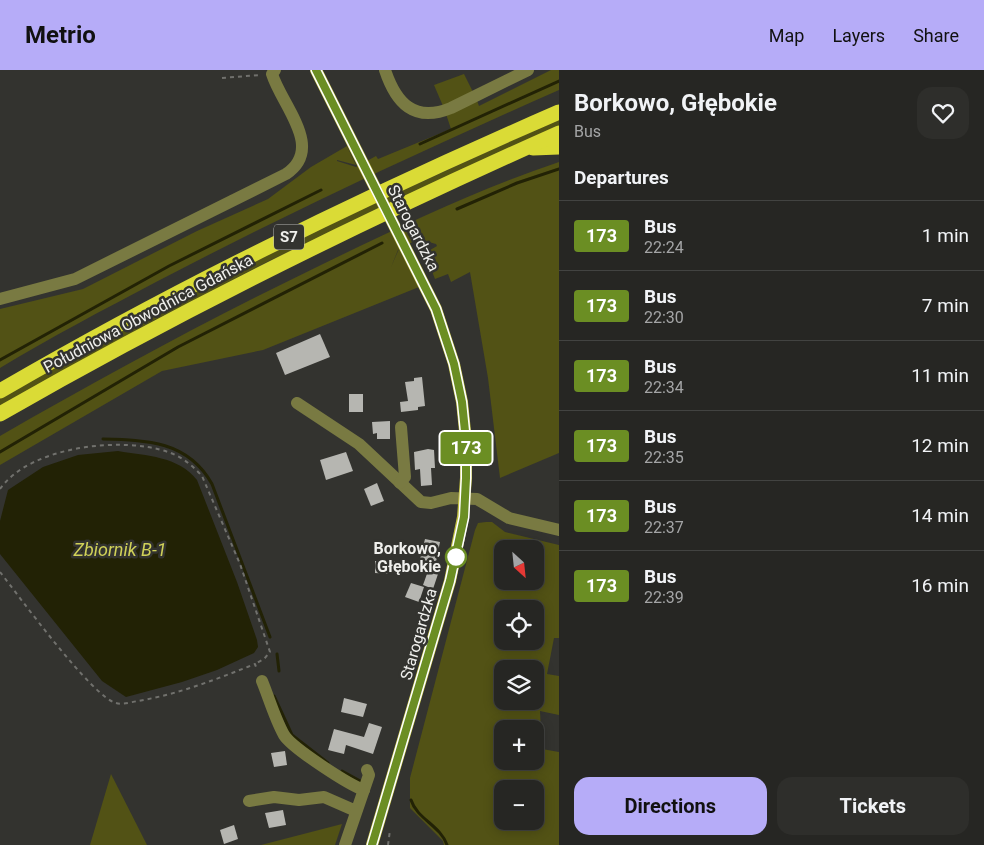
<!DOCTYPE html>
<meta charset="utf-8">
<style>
body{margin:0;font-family:Roboto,sans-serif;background:#2e2e2b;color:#f1f3f6;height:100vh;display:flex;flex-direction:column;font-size:19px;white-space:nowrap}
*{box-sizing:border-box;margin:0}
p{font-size:16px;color:#a4a5a6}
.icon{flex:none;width:28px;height:28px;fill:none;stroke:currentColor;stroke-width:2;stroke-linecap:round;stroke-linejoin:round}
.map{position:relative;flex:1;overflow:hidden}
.panel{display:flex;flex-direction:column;background:#262623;width:425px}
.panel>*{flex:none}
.badge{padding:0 10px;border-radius:4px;font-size:18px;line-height:32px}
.needle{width:32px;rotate:153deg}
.buttons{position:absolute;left:494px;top:470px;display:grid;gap:10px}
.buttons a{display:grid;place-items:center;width:50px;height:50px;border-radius:10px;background:#262623;box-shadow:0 2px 12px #0003,0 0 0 1px #424341;font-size:25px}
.map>.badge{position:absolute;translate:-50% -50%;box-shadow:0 0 0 2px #fff}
h2{padding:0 15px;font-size:19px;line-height:45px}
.round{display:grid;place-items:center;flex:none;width:52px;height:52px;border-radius:15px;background:#2e2e2b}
.overview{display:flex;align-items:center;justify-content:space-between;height:85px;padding:0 15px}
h1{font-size:24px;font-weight:700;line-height:38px}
.button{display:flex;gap:10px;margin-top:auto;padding:10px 15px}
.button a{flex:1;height:58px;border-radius:15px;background:#b6acf8;color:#111;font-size:20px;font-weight:700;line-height:58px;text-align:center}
.button a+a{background:#2e2e2b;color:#f1f3f6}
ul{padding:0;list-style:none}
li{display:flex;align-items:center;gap:15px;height:70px;padding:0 15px;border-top:1px solid #424341}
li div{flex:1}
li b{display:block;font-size:19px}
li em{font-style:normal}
li .badge{min-width:55px;font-weight:700;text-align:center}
header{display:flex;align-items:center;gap:30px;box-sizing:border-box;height:70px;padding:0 25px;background:#b6acf8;color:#111}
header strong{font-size:24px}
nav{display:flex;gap:28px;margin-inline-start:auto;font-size:18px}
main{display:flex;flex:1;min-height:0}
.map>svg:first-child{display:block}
</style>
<header>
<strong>Metrio</strong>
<nav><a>Map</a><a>Layers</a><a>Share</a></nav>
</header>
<main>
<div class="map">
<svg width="559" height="775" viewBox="0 0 559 775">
<rect width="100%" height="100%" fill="#33332f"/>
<g fill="#525215" fill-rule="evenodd">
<path d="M 551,0 L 559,0 L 559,20 C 423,80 288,143 156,212 C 103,240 51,267 0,298 L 0,239 L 83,219 L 197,161 L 268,129 L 311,97 L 347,76 L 356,95 L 337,90 L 337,91 L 356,97 L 376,86 L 378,89 L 451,59 L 446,44 L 476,28 L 479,36 Z"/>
<polygon points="464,4 473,22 443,36 434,15"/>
<polygon points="559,49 559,56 269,191 149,253 0,336 0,328 146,247 327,155"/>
<path d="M 559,92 L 559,383 L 500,408 L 488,308 L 470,202 L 451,212 L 448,204 L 435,209 L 425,183 L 437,176 L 436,174 L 418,169 L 398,180 L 391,197 L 399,179 L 419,217 L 263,280 L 162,301 L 0,395 L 0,366 C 106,305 213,247 323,194 C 401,156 478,119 559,92 Z"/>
<path d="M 486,452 L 492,452 L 505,462 L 559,475 L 559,568 L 554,568 L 547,604 L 559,606 L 559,645 L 540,641 L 542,679 L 559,682 L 559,775 L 444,775 L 443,771 L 410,738 L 410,708 L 475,460 L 478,453 ZM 502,479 L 535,479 L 535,511 L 502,511 ZM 502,539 L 535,539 L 535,571 L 502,571 ZM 502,599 L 535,599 L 535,631 L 502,631 ZM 502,659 L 535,659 L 535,691 L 502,691 ZM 502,719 L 535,719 L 535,751 L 502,751 Z"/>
<polygon points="111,704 147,775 90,775"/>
<polygon points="342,754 335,775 261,775"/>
</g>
<path fill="#222205" d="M 118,381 C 147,386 178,386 197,410 L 237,512 L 257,570 L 258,577 L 254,583 L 217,600 L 182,612 L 126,627 L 102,611 L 0,484 L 0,451 L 8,420 L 43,397 L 78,385 Z"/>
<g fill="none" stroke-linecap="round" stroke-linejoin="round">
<g stroke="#222205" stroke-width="3">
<polyline points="420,74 559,11"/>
<polyline points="457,139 517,113 559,99"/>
<polyline points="0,290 169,196 321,120"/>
<path d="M 103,369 C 147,370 188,371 212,414 L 270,567"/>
<polyline points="0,382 178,277 382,173"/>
<polyline points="277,584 279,601"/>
<polyline points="274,626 292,665 328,693"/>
<polyline points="342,701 362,712"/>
<path d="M 411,730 C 417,749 441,756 447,775"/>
</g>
</g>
<g fill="#b6b6b1">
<polygon points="320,264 330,287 285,305 276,283"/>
<polygon points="422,307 425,336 418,337 418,340 401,342 400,332 408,331 405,312 414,311 414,308"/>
<rect x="349" y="324" width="14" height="18"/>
<polygon points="390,351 390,369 377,369 377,363 373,364 372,352"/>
<polygon points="428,379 434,380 435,398 431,398 432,415 421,416 420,399 415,400 414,382"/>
<polygon points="346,382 353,401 326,410 320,390"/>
<polygon points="377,413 384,431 371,436 364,419"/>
<polygon points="425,469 440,472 435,497 419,493"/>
<polygon points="375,491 399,491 399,500 391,500 391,504 375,503"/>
<polygon points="428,501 438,504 433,519 423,515"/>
<polygon points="411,513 424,517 419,532 405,527"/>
<polygon points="344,628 367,634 363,647 341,642"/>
<polygon points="369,653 382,657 373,684 346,675 344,684 328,680 334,659 364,667"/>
<polygon points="285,681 287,695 274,697 271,683"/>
<polygon points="283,740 286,755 269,758 265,743"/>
<polygon points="234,755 238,769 224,774 220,760"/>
</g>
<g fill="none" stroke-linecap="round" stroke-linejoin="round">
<g stroke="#71716d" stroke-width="2" stroke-dasharray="4 4" stroke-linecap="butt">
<polyline points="222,8 260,5"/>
<path d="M 0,419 C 30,376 122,366 168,382 C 181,386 193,396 202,406 L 240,494 L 270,582 L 264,589 L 255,594"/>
<path d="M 0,502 C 19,526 92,627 116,633 C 123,635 131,632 138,631 C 179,624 217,609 255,594 L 257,600"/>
<polyline points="388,775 390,760"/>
</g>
<g stroke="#797a42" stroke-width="12">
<path d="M 385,0 C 396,33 414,53 451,38 L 528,0"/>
<path d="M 0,229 L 75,209 L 286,104 C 325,78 282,36 272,4 L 275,0"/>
<polyline points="297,333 359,374 421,432 431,433 451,428 477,429 509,448 559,460"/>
<polyline points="400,413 405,407 401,357"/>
<path d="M 262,611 C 269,628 275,649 284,665 C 292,678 349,715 364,720"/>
<polyline points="249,731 274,727 299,730 324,727 356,741"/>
<polyline points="345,775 369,705 367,700"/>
</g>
<polyline stroke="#bfbf3e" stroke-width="12" points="316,0 436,239 454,294 462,332 466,371 466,408 463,447 450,511 372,775"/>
<g stroke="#dadb36" stroke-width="15">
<polyline points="533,78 559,77"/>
<path d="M 0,321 C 180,216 368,125 559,42"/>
<path d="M 0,344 C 181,240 368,148 559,63"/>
</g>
</g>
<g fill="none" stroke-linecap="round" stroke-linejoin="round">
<g stroke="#fff" stroke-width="11">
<polyline id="line" points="316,0 436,239 454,294 462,332 466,371 466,408 464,447 450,511 372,775"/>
</g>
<use href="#line" stroke="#6b8e23" stroke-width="8"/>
</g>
<circle fill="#fff" stroke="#6b8e23" stroke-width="2.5" cx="456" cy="487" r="10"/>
<g text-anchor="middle" stroke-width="5" stroke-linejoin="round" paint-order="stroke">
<rect fill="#33332f" stroke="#b7b7b4" stroke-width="1" x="274" y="154.5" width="30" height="25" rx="4"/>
<g font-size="15" font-weight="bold" fill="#f0f0ed">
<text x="289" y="172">S7</text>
</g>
<g font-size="16" fill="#f0f0ed" stroke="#33332f">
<text transform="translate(414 158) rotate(63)" y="6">Starogardzka</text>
<text transform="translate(148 243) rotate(-28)" y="6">Południowa Obwodnica Gdańska</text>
<text transform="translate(418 564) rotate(-74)" y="6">Starogardzka</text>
</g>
<g font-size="16" font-weight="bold" fill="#f0f0ed" stroke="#33332f" text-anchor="end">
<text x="441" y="484">Borkowo,<tspan x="441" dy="18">Głębokie</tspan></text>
</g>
<g font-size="18" font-style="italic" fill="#d0d158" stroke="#33332f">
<text x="120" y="486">Zbiornik B-1</text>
</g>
</g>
</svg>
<div class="buttons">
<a><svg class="needle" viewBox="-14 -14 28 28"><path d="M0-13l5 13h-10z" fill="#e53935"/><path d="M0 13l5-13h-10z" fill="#a4a5a6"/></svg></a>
<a><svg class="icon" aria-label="locate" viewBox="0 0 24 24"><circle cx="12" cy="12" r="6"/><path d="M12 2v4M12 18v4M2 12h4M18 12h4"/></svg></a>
<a><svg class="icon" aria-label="layers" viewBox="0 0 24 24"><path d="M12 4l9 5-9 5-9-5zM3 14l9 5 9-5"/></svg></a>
<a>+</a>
<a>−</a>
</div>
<b class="badge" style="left:466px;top:378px;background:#6b8e23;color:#fff">173</b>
</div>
<section class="panel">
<div class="overview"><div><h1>Borkowo, Głębokie</h1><p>Bus</p></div><a class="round"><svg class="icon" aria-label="heart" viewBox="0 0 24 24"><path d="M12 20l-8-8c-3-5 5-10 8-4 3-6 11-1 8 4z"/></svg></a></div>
<h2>Departures</h2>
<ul>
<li><span class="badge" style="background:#6b8e23;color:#fff">173</span><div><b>Bus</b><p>22:24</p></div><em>1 min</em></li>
<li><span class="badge" style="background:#6b8e23;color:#fff">173</span><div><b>Bus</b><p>22:30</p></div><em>7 min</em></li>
<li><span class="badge" style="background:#6b8e23;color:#fff">173</span><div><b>Bus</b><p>22:34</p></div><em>11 min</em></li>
<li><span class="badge" style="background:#6b8e23;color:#fff">173</span><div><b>Bus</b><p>22:35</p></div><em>12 min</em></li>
<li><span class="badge" style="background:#6b8e23;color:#fff">173</span><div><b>Bus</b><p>22:37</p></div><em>14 min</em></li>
<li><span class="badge" style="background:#6b8e23;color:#fff">173</span><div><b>Bus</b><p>22:39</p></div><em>16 min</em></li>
</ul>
<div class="button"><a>Directions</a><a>Tickets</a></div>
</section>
</main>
